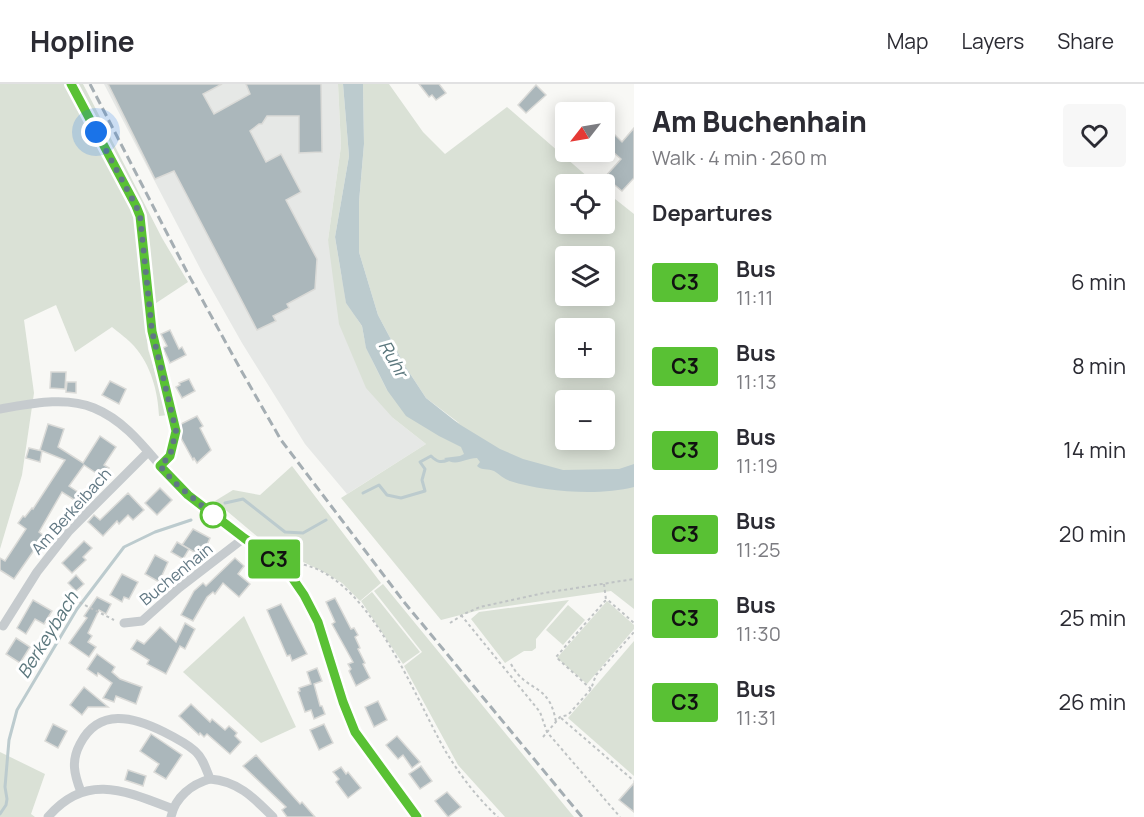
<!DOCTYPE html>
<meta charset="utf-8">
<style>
body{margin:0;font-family:Manrope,sans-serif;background:#f7f7f7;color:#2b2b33;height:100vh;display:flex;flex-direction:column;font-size:22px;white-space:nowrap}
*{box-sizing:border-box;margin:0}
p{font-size:20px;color:#7c7c81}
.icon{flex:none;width:33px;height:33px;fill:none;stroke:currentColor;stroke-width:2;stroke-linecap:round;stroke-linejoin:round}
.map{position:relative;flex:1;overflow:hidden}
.side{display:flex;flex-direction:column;background:#fff;width:510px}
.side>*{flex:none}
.badge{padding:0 12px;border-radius:4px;font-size:21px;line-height:39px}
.needle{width:39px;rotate:239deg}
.controls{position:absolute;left:555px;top:18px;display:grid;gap:12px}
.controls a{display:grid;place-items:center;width:60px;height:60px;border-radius:6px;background:#fff;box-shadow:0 3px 15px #0003;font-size:30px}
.you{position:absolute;width:30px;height:30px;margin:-15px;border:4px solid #fff;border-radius:50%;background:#1a73e8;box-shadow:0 0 0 9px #1a73e833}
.map>.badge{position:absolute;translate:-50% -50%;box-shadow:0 0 0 3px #fff}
h2{padding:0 18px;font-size:22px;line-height:54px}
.round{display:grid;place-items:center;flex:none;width:63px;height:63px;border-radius:6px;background:#f7f7f7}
.head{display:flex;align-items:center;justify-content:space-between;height:102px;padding:0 18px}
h1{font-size:28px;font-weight:800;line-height:45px}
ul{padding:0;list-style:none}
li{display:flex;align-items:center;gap:18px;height:84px;padding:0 18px}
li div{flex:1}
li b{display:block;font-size:22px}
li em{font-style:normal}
li .badge{min-width:66px;font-weight:700;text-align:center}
header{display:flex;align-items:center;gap:36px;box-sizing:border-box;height:84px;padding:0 30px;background:#fff;border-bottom:2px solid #e1e1e2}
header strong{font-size:28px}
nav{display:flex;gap:33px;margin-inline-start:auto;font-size:21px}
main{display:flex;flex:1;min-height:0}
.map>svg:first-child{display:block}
</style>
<header>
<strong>Hopline</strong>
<nav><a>Map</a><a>Layers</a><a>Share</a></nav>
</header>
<main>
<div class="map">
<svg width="634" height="733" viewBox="0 0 634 733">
<rect width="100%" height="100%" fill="#f8f8f5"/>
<polygon fill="#e6e8e6" points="104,0 338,0 341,62 328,156 393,334 426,360 347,410 305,360 242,259 203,190"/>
<g fill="#dae1d6" fill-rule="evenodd">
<path d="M 0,0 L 68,0 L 144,130 L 73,0 L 83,0 L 162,154 L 188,198 L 144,227 L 148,265 L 168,331 L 159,332 C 158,308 151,281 134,262 C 128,255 119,249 112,243 L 75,268 L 56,221 L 24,236 L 34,309 L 22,391 L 0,465 Z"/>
<path d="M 338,0 L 343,0 L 349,72 L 335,153 L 346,219 L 362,242 L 366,264 L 387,306 L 459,339 L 426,314 L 405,282 L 378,231 L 359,168 L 359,118 L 364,60 L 363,0 L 389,0 L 423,48 L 445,70 L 507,23 L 596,100 L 566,100 L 566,140 L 604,140 L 605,107 L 634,130 L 634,525 L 611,507 L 480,526 L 441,536 L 341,414 L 426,360 L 393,334 L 366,304 L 339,240 L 328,156 L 341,62 ZM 566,172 L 604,172 L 604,212 L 566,212 ZM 566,244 L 604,244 L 604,284 L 566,284 ZM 566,316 L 604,316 L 604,356 L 566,356 Z"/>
<polygon points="292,382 381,499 360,517 342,499 322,487 301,477 284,475 215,417 233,406 260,411"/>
<polygon points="383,500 574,733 505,733 458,681 404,582 422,568 374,507"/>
<polygon points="372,508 420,568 403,580 361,517"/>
<polygon points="569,516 536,555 536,564 532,567 524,567 505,579 471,535 479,528"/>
<polygon points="607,517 634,541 634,545 587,600 557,574"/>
<polygon points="568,521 585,536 563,561 546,546"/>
<polygon points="244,532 296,643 261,659 183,588"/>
<polygon points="634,557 634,692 568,634"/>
<polygon points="0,668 45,690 31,730 35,733 0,733"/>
</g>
<path fill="#bccbce" d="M 343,0 L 363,0 L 364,60 L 359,118 L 359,168 L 378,231 L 405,282 L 426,314 L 459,340 L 500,365 L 523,375 L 563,386 L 619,385 L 634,380 L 634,403 C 599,412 544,408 510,397 C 504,395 499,390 494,387 C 488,384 482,387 477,382 L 480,378 L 477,374 C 464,374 456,384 444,374 L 460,372 L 464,370 L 461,363 L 439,352 L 406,332 L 387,306 L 366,264 L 362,242 L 346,219 L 335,153 L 349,72 Z"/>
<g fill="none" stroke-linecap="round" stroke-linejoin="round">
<g stroke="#bccbce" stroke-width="3">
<path d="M 363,409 L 379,401 L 387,411 L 401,414 L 425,407 L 422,396 L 425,385 L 420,378 L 431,372 C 437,378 441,379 448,376"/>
<polyline points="225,419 243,415 285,448 303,449 326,436"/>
<polyline points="0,730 6,721 7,715 5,703 9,656 17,626 77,525 124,463 155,448 191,436"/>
</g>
</g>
<g fill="#abb7bb" stroke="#dadad7" stroke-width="1.5">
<polygon points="108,0 222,0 203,10 214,30 250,10 246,0 321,0 322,68 299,69 299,32 267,32 262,40 259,40 250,47 266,78 281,70 301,108 286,116 317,175 315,205 287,220 289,224 273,232 276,237 257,246 174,87 155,95"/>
<polygon points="419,0 439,0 446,9 436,16 432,11 429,13"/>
<polygon points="536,1 546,11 526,29 518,21"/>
<polygon points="604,40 622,58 634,44 634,94 622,107 605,93 621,75 604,60"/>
<polygon points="170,246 179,265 182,263 186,271 170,279 163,264 167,262 161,250"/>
<polygon points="51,288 66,288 65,305 50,304"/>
<polygon points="189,295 195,307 182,314 176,303 180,301 179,299"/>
<polygon points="110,297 126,305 119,320 102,311"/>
<polygon points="67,298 76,298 76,309 66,308"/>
<polygon points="197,332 203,342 200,344 211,366 197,379 194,374 193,376 181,354 181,340"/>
<polygon points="48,340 64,345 58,363 83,379 100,352 116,363 104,381 109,384 102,393 84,381 69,402 90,416 84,422 62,408 39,448 47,454 42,462 39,459 14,495 0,486 0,474 5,477 26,445 18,439 23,432 25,433 32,424 33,425 65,376 40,366"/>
<polygon points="29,364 42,367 40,378 26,374"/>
<polygon points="160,404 172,416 157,431 145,419"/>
<polygon points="128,409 144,426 133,436 128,431 119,440 117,437 103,452 88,438 94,431 100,436"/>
<polygon points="193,445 210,454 207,461 209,462 203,473 182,461"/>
<polygon points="84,457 92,464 83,473 86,476 72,489 62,479"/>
<polygon points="177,458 189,465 183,475 171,468"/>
<polygon points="155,471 168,478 159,498 145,490"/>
<polygon points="235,474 244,482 238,490 250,500 239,513 223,499 215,510 213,508 207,513 193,537 181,531 194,507 203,499 206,502"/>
<polygon points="122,490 138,498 129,515 124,513 122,518 110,511"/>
<polygon points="76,491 84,500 76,507 68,499"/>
<polygon points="97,513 111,520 106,530 99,526 88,549 92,552 88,558 96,563 89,573 69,559 87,534 84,532"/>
<polygon points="335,514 351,545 354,544 358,551 355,553 360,564 358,565 365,579 363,580 370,594 356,602 349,587 351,585 348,580 353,578 332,540 335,538 326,518"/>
<polygon points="33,516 52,527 44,540 35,535 26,550 17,544"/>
<polygon points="281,520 307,570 292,577 290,571 287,572 267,526"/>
<polygon points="185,539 195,545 185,565 180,562 166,590 147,580 149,576 131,565 137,556 144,560 160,543 176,558"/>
<polygon points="16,554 30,563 20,579 6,570"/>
<polygon points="97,570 115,583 112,588 120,595 142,603 136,620 116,612 114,618 103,614 112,599 98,589 97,592 87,585"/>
<polygon points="317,584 322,597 314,600 320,622 322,622 325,630 314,635 311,626 305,628 298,608 300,607 299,604 311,600 307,588"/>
<polygon points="84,603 108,623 88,623 82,631 70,621"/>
<polygon points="378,617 387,636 374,643 365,623"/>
<polygon points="191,620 210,638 212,635 225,646 229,642 237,649 235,652 241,658 230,670 207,650 204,653 200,649 199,651 179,632"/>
<polygon points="53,640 67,647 58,664 45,657"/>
<polygon points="324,640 333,659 319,666 310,646"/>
<polygon points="151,650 182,671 166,695 154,688 159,680 140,667"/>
<polygon points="397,652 420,678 412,684 403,671 398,675 386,661"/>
<polygon points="256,671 300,720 302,718 315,733 287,733 282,726 286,723 243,682"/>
<polygon points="421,682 432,697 420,705 409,690"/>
<polygon points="341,683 346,690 348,688 361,704 348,714 336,698 339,695 333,688"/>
<polygon points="128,686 146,692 143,702 125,696"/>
<polygon points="634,699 634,728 619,716"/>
<polygon points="447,708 461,723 448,733 435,717"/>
</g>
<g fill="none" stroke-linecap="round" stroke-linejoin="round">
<g stroke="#bfc3c4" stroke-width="2" stroke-dasharray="3 3" stroke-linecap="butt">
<path d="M 292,479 C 367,483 414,613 446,668 C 460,691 478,715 498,733"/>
<polyline points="604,500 606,516"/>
<polyline points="69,513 114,536"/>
<polyline points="461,531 540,628 547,648 620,733"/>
<polyline points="450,539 464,530 480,523 544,509 634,495"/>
<path d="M 511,580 C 527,610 549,597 556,638"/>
<polyline points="591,605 556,573 605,517 608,516 634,539"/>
<polyline points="561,634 634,697"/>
<polyline points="543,653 560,633 568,631 591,605 596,591 634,548"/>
</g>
<g stroke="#c6cbce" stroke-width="9">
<polyline points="71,0 136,122 140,131 152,247 176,347 170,372 160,382"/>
<path d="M 0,325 C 30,320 65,312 94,324 C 135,341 155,381 186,409 C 204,425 224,440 244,454 C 253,461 264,467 274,474 C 286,484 297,499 305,513 C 328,551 332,596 350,636 C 365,672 394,702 417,733"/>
<polyline points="124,539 142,537 179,504 244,454"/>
<polyline points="3,542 37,488 69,447 148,368"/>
<path d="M 81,708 C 74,690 71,677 80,660 C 99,623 134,633 164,648 C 174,653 186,659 195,667 C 203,674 206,685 210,695 C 238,697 254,714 273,733"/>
<path d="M 48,733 C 86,688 126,707 173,725"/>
<path d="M 171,733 C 175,713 192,700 210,695"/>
</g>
<polyline stroke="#a5aeb3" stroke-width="3" stroke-dasharray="9 4.5" stroke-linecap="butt" points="90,0 187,188 242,288 281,356 404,518 582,733"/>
</g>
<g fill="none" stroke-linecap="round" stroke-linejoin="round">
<g stroke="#fff" stroke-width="14">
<polyline id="line" points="71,0 136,122 140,132 152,247 176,347 170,372 160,382 188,411 244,454 274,475 293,495 304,511 318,538 343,618 355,648 417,733"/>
</g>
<use href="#line" stroke="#59c134" stroke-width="9"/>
<polyline stroke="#607783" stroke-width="6" stroke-dasharray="0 10.8" points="96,48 136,122 140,132 152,247 176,347 170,372 160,382 174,398 213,431"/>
</g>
<circle fill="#fff" stroke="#59c134" stroke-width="3" cx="213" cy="431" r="12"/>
<g text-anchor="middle" stroke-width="6" stroke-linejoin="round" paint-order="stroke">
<g font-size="16" fill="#607783" stroke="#fff">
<text transform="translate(71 427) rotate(-48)" y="6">Am Berkeibach</text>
<text transform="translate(176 490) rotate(-39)" y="6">Buchenhain</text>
</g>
<g font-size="18" font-style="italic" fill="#5b777d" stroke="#fff">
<text transform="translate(393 275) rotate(60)" y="6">Ruhr</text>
<text transform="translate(48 551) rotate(-58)" y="6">Berkeybach</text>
</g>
</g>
</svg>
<div class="controls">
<a><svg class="needle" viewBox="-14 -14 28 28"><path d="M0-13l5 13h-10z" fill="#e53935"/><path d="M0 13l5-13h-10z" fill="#7c7c81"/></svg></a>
<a><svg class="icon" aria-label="locate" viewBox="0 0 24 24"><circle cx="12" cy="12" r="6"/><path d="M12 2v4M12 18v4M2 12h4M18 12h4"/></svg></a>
<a><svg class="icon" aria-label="layers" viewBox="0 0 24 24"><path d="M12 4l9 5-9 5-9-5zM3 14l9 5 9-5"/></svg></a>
<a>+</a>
<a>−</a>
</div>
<div class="you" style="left:96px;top:48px"></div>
<b class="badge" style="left:274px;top:475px;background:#59c134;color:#111">C3</b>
</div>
<section class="side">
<div class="head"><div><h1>Am Buchenhain</h1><p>Walk · 4 min · 260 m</p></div><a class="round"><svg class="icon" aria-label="heart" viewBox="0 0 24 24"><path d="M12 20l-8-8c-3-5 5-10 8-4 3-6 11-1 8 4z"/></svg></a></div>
<h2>Departures</h2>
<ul>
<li><span class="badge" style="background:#59c134;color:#111">C3</span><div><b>Bus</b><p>11:11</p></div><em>6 min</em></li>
<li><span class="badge" style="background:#59c134;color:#111">C3</span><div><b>Bus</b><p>11:13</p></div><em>8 min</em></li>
<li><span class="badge" style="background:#59c134;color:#111">C3</span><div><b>Bus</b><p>11:19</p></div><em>14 min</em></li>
<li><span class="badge" style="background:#59c134;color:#111">C3</span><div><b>Bus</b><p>11:25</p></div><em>20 min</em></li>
<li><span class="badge" style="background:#59c134;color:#111">C3</span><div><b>Bus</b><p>11:30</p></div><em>25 min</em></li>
<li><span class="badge" style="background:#59c134;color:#111">C3</span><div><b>Bus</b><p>11:31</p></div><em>26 min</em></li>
</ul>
</section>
</main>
